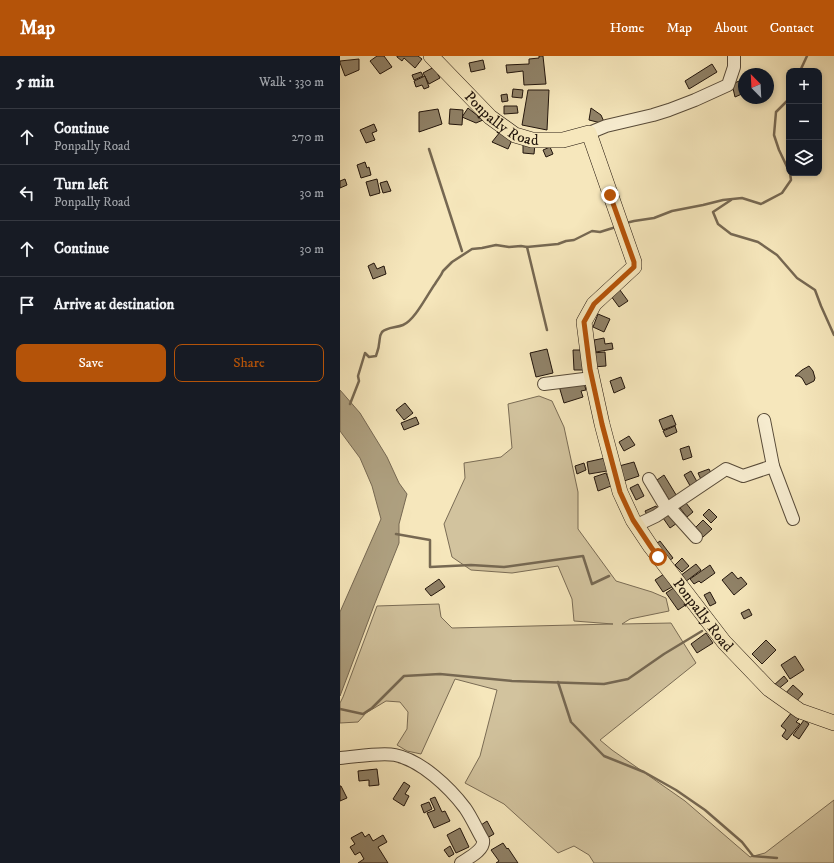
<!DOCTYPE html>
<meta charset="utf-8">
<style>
:root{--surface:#171b24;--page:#242831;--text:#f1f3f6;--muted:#9ea1a6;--line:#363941;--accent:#b45309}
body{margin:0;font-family:"IM FELL DW Pica",serif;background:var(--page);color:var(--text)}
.controls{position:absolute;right:12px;top:12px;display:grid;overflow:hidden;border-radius:8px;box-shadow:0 2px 6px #0003}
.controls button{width:36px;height:36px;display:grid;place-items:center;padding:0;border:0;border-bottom:1px solid var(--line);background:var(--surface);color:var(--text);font:20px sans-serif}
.compass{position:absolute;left:398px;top:12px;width:36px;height:36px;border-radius:50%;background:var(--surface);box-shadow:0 2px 6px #0003;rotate:336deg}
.stop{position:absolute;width:12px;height:12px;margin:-9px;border:3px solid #b45309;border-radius:50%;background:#fff}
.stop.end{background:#b45309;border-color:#fff;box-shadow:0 1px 4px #0008}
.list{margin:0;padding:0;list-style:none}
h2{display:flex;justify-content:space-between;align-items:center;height:52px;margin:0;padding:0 16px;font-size:17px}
h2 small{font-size:13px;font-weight:400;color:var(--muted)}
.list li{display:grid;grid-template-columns:26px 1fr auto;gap:12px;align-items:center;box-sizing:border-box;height:56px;padding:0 16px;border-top:1px solid var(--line)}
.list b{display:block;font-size:15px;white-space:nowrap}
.list p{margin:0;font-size:13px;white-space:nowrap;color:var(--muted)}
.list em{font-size:13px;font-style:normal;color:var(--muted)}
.actions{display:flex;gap:8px;padding:12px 16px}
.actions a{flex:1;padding:9px 0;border:1px solid var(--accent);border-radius:8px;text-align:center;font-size:14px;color:var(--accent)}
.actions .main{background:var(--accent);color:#fff}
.icon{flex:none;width:22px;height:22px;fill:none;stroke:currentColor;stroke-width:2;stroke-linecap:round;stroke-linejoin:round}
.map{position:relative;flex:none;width:494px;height:807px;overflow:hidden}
header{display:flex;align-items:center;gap:24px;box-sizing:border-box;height:56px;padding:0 20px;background:var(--accent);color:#fff}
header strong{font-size:19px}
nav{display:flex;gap:22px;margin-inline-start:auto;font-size:14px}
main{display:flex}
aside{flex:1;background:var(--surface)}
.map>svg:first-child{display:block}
</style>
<header>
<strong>Map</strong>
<nav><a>Home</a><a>Map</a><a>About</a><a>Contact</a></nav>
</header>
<main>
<aside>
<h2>5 min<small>Walk · 330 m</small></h2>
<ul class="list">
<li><svg class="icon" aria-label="ahead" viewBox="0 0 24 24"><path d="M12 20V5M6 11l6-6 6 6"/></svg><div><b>Continue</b><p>Ponpally Road</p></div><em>270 m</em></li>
<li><svg class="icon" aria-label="left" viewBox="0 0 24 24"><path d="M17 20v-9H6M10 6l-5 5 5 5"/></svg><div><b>Turn left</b><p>Ponpally Road</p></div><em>30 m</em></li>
<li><svg class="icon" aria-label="ahead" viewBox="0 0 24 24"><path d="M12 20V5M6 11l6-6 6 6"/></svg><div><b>Continue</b></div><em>30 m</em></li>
<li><svg class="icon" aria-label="arrive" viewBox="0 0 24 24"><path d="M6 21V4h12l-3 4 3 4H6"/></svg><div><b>Arrive at destination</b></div></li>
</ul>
<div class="actions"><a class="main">Save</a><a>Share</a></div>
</aside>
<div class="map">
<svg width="494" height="807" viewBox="0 0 494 807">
<rect width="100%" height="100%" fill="#f6e7bc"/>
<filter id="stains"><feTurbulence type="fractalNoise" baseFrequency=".005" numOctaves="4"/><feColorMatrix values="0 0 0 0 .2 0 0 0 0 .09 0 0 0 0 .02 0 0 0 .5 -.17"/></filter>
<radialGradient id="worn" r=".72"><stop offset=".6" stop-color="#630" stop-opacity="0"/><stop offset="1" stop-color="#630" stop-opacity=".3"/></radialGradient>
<polygon fill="#d2c39e" stroke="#7a6c55" points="199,340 212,345 224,371 238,436 238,473 276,525 312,536 326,542 329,555 290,563 282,568 331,567 356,607 260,684 272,694 345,745 410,801 425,797 494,744 494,807 254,807 249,799 234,790 218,797 164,748 125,727 140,700 157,634 115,623 81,698 67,695 57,689 67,673 68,656 60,646 46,645 26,657 18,666 0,667 0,647 3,641 37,550 99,548 101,561 112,572 273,568 234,565 232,543 218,510 172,517 131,514 112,501 104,468 125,422 124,407 161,401 172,392 168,348"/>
<polygon fill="#aea080" stroke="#766852" points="0,334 20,357 47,401 59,427 67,438 59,468 59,487 35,547 0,640 0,556 41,463 32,430 20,402 0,375"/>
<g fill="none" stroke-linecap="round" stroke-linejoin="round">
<g stroke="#766852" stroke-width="2.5">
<polyline points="460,15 467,0"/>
<polyline points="449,43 436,56 434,79 439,94 449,115"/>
<polyline points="89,93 122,195"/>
<polyline points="391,144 373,156 378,168 391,178 418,186 437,199 457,222 475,234 481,250 494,279"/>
<polyline points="286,167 294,165 314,162 332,155 363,149 383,144 402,142 421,148 442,137 451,124 450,117"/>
<polyline points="187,191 207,274"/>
<path d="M10,348L19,325L18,320L25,297L29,301L36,300C37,296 39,292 39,288C40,284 39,280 42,276C47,271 56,272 63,269C75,264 87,239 95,228C98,223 101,220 103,215L112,206L132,193L142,192L156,189L169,191L181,190L187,191L218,188L226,185L234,184L252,175L260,176L276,171"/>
<polyline points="56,478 90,484 90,511 131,509 164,511 243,500 252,528 269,520"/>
<polyline points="218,626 231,666 264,700 304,716 336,734 365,754 402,786 413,800 437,802"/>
<polyline points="0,653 23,658 32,652 64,620 100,618 172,625 264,628 288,623 324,598 362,575"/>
</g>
</g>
<g fill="#908268" stroke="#22150c">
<polygon points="37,0 44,0 52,11 40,18 30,5"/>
<polygon points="57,0 78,0 82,3 75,12 64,2 62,5 57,1"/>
<polygon points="199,0 203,0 206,28 184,29 183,15 167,17 166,9 189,8 189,3 199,2"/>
<polygon points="19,3 19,14 5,20 0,7 0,5"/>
<polygon points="143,4 145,13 131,16 129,7"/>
<polygon points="372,8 377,16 349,33 345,25"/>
<polygon points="94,11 100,22 89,28 83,17"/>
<polygon points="81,16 83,20 74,24 72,19"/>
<polygon points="85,20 89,31 84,33 82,29 76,31 74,25"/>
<polygon points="404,23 404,37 395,41 392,28"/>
<polygon points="173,33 183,34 182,42 172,41"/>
<polygon points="188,34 209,34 207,74 182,69"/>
<polygon points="167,38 168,45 162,46 161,39"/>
<polygon points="164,50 177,50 178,57 164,58"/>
<polygon points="128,52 143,64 136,67 122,61"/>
<polygon points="251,52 261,59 265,68 249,64"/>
<polygon points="98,53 102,68 79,76 79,56"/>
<polygon points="110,53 123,54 122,69 109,68"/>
<polygon points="34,68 37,75 32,77 35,84 26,87 20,74"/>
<polygon points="160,76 172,84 168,93 152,86"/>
<polygon points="183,88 195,88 194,98 183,97"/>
<polygon points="210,91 213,98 206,101 203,94"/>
<polygon points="25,106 27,112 29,111 31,119 21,122 17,109"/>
<polygon points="5,123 7,129 0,132 0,125"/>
<polygon points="37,123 40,137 30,140 26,126"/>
<polygon points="47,125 51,135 43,137 40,127"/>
<polygon points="34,207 37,213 44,210 46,218 33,223 28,210"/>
<polygon points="277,230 288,245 279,251 268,236"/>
<polygon points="258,258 270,263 264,276 253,271"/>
<polygon points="264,282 265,288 272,287 273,293 256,296 254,284"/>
<polygon points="207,293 213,317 196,321 190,297"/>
<polygon points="233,294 242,294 243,314 234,314"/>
<polygon points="265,296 266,310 253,311 252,297"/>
<polygon points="469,310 473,315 475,322 474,325 466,329 462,322 459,320 455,320 462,314"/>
<polygon points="281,321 285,332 274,337 270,325"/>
<polygon points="244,327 246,334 241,335 243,341 224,347 219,330"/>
<polygon points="65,347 73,357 64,364 56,354"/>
<polygon points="332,359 336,369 323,374 319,364"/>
<polygon points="76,361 79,368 64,374 61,367"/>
<polygon points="335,370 337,376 326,381 323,375"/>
<polygon points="289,380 295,389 284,395 279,386"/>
<polygon points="349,390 352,401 343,404 340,393"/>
<polygon points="265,402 267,415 249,418 247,406"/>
<polygon points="294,406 299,420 284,425 279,410"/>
<polygon points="244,407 246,414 237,418 235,410"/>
<polygon points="369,413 374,423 363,428 358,417"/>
<polygon points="351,415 360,431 353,435 344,419"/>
<polygon points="266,417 271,430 258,435 254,421"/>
<polygon points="324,419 341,447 334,452 317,424"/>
<polygon points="298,428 304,440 296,444 290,432"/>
<polygon points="346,447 353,456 347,461 340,452"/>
<polygon points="316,450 321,460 310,465 305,455"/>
<polygon points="369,453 377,461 371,467 363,459"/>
<polygon points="333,456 340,465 330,472 323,462"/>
<polygon points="363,464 372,473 363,481 354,473"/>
<polygon points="320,485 333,502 326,507 313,490"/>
<polygon points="342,502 349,510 342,516 335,509"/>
<polygon points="356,508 361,514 345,526 340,520"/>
<polygon points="370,509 375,517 361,527 359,525 354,528 350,523"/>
<polygon points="392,516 398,523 401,521 407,528 394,539 382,524"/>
<polygon points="324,518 332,531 323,536 315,524"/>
<polygon points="99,523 105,531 91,540 85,533"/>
<polygon points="335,531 347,548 338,554 326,537"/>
<polygon points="370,536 376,547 370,550 364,539"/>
<polygon points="409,553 412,559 404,563 401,557"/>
<polygon points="366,577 373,587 357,597 351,588"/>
<polygon points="426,584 436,594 422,608 412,598"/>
<polygon points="455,600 464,614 450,623 441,609"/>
<polygon points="444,620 448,625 437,634 433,630"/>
<polygon points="453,629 463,638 454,648 444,639"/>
<polygon points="452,656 460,662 456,666 460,668 447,684 442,680 446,674 441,670"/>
<polygon points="464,664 469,668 459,683 453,679"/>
<polygon points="37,713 39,729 29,730 29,724 19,725 18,715"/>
<polygon points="64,726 70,730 65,738 69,740 64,750 53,743"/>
<polygon points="0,730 1,730 7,742 0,745"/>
<polygon points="95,741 102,756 105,755 110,765 94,772 87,757 95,754 90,743"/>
<polygon points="89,746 92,753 84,757 81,749"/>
<polygon points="147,765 154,778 147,782 141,769"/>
<polygon points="120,772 129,791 116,797 107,779"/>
<polygon points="22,776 25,781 29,778 33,785 43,779 47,786 38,791 48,807 18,807 24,803 20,796 15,799 10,791 15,788 11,782"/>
<polygon points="163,787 167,793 168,792 178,807 156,807 159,805 151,794"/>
<polygon points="110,790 114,798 109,801 104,794"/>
</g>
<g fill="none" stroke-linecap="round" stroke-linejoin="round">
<g stroke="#574a38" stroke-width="14">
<g id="minor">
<polyline points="249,77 266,70 313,59 329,54 355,44 388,29 394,11 394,0"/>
<polyline points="204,328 252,322"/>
<polyline points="424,364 433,410 453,463"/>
<polyline points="309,423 327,453"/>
<polyline points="329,451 356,481"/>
<polyline points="297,469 316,460 386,413 403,420 433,410"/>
<path d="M0,702C15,701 41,696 55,699C81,704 110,732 125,752C132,762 137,774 143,784C145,794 128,802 121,807"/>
</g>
</g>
<g stroke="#22150c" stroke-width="16">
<g id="major">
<path id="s1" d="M91,0L150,61L175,79L192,84H223L249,77L294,206V211L254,248L244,266L250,313L262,368L280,436L293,464L311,491L384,586L429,633L460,655L494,667"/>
</g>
</g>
<use href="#minor" stroke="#f9efd3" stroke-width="12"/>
<use href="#major" stroke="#f6e7bc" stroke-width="15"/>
</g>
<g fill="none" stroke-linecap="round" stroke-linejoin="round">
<polyline stroke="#b45309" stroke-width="5" points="270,139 294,206 294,211 254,248 244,266 250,313 262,368 280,436 293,464 311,491 318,501"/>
</g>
<g text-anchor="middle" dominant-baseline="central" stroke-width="3" stroke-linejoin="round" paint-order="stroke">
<g font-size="15" fill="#22150c" stroke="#f9efd3">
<text stroke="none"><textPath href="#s1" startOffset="96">Ponpally Road</textPath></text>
<text stroke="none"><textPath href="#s1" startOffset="731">Ponpally Road</textPath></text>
</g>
</g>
<rect width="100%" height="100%" filter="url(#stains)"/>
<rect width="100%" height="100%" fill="url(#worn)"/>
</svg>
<div class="controls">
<button>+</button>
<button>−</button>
<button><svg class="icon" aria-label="layers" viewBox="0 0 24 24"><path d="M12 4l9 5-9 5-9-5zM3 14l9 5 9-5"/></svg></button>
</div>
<svg class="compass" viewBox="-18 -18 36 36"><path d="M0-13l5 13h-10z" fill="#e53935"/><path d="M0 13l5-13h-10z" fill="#9ea1a6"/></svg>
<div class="stop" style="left:318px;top:501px"></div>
<div class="stop end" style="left:270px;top:139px"></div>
</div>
</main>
